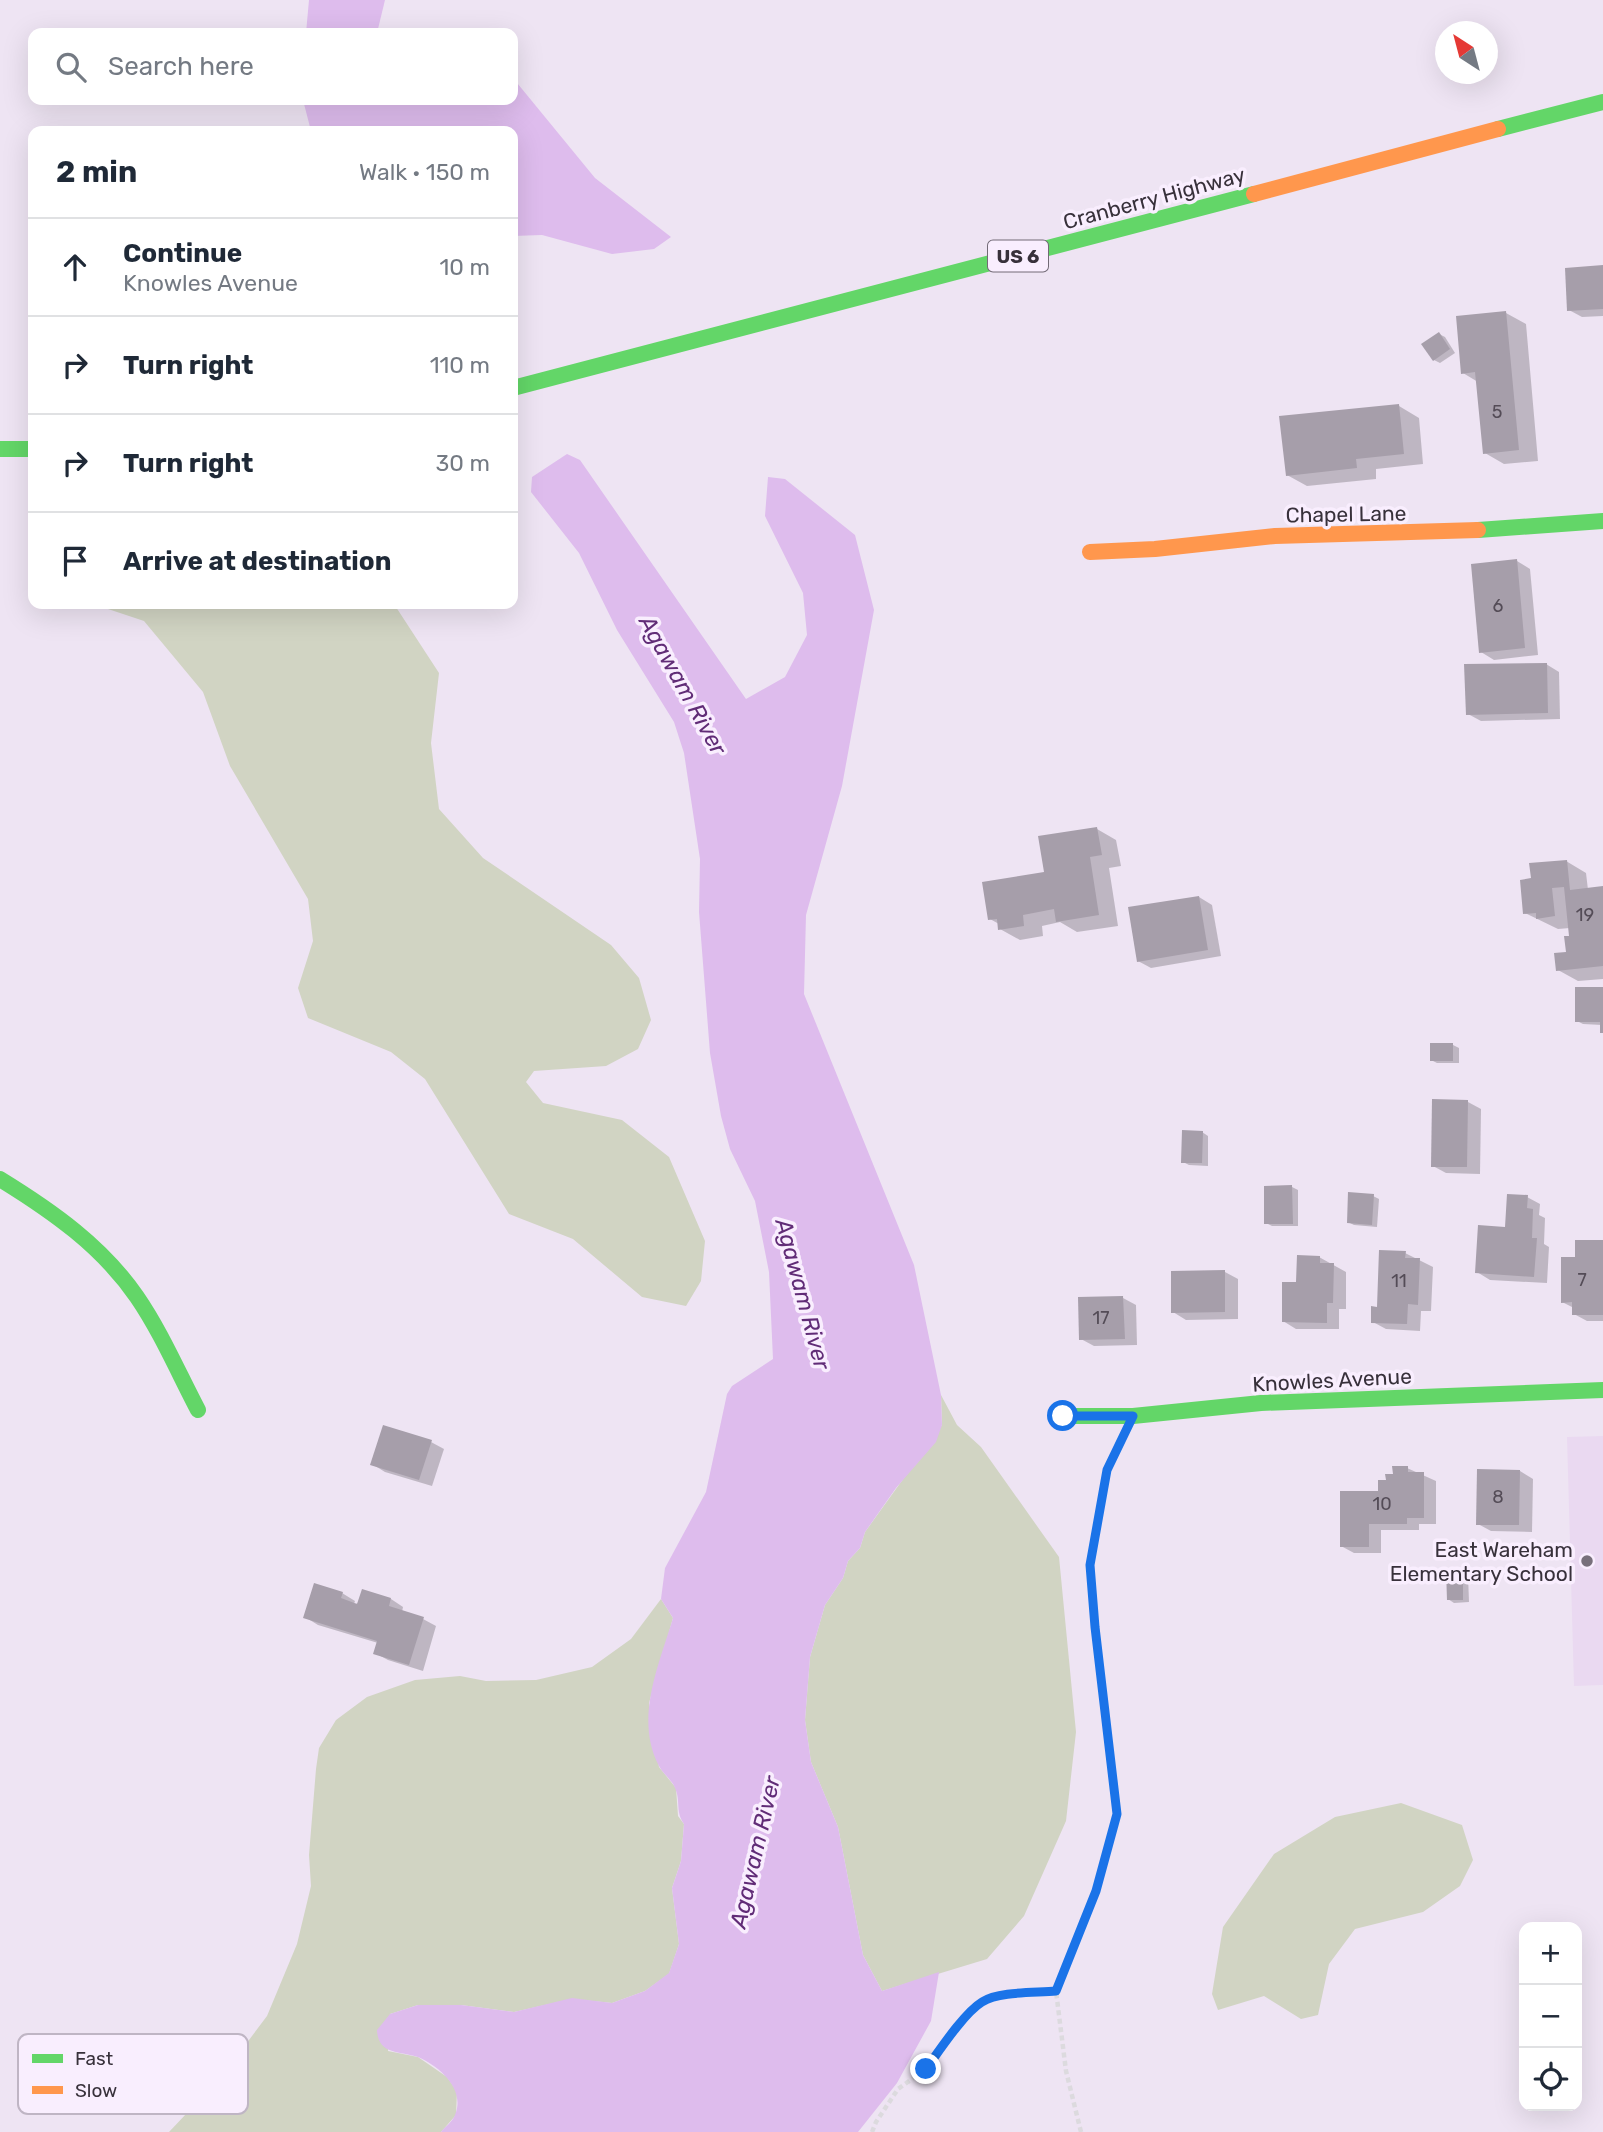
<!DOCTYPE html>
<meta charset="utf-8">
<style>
:root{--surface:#fff;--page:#f6f6f7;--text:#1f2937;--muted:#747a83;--line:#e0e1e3}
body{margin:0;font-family:Rubik,sans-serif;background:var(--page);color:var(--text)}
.controls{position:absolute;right:21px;bottom:21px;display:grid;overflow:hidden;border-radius:14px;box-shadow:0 7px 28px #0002}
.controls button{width:63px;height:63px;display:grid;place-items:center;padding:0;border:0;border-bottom:2px solid var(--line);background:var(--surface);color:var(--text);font:35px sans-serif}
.compass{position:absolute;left:1435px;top:21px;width:63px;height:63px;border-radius:50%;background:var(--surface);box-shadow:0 7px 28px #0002;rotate:324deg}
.stop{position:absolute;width:21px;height:21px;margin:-16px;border:5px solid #1a73e8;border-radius:50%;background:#fff}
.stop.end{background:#1a73e8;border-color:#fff;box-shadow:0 2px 7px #0008}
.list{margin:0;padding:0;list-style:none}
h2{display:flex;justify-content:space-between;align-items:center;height:91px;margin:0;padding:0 28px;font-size:30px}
h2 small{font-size:23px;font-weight:400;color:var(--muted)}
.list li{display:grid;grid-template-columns:46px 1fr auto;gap:21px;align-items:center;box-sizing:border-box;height:98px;padding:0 28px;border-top:2px solid var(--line)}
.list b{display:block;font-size:26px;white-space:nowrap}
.list p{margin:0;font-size:23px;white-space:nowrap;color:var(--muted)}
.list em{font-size:23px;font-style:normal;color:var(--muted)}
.icon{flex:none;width:38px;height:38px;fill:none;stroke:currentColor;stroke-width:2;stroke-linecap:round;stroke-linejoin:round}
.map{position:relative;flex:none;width:1603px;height:2132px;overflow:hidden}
.search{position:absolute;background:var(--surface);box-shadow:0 7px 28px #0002;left:28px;top:28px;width:490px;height:77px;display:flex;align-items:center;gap:18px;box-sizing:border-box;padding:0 24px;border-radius:14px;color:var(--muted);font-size:26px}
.panel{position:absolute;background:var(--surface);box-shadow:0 7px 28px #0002;left:28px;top:126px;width:490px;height:483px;border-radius:14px}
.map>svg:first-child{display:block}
</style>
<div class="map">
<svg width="1603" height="2132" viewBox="0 0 1603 2132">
<rect width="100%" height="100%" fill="#eee4f3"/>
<polygon fill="#ead9f1" points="1603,1436 1603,1685 1574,1686 1567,1437"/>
<g fill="#d1d4c3">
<polygon points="93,604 394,604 439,673 431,743 439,809 483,858 611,945 639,978 651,1020 638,1049 606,1066 534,1071 526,1082 543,1103 622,1120 669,1157 705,1241 701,1281 686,1306 642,1297 573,1239 509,1214 425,1079 391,1052 308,1018 298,988 313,941 308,899 230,766 203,692 144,621"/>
<polygon points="941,1395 957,1425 981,1447 1059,1557 1076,1732 1066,1821 1024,1916 987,1959 882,1991 863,1955 838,1827 811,1762 805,1720 810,1657 825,1605 843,1578 848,1561 860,1548 865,1532 942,1425"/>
<polygon points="661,1599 673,1618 649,1703 659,1767 676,1788 678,1816 684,1824 681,1861 672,1888 679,1944 669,1974 645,1991 612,2003 572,1999 514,2012 461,2005 418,2005 390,2014 388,2051 418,2057 447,2077 457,2091 456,2115 441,2132 169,2132 222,2076 267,2016 297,1944 311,1886 309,1855 316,1769 319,1748 336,1720 367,1697 415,1680 460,1676 486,1681 536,1680 592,1667 631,1639"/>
<polygon points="1401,1803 1462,1825 1473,1860 1460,1886 1423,1912 1355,1929 1329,1964 1318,2015 1301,2019 1264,1996 1218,2010 1212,1994 1223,1927 1274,1854 1335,1817"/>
</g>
<g fill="#debced">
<polygon points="309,0 385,0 377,33 306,33"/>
<polygon points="513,78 595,178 671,237 654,249 612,254 542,235 513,236 513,131 311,131 303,100 513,100"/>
<path d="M567,454L580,460L746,699L785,677L807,635L803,593L765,516L768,477L785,479L855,535L874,610L842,786L806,915L804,994L914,1265L941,1395L942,1425L936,1442L896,1488L865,1532L860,1548L848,1561L843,1578L825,1605L810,1657L805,1720L811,1762L838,1827L863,1955L882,1991L939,1972L931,2021L897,2083L858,2132H441C445,2127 453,2121 455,2115C466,2089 439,2066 418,2057C400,2051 378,2055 377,2030L390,2014L418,2005H461L514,2012L572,1998L612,2003L645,1991L669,1973L679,1944L672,1888L681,1861L684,1824C675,1811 681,1801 675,1788C672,1780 663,1774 659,1766C634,1719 659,1665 673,1618L661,1599L665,1568L706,1492L727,1394L732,1386L773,1359L769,1272L755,1201L730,1149L721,1116L710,1053L699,912L700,859L684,753L674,722L617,630L579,553L531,492L532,477Z"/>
</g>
<g fill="#0003">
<polygon points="1603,267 1603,316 1582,317 1569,310"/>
<polygon points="1506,313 1526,324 1538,461 1504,464 1485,453 1478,382 1463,373"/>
<polygon points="1439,334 1445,337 1455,353 1440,363 1434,360"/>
<polygon points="1399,406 1419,418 1423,464 1376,469 1376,479 1307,486 1287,475"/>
<polygon points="1517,561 1530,569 1538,655 1494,660 1481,652"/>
<polygon points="1546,664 1559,672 1560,719 1481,721 1468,714"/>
<polygon points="1097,829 1116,840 1121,866 1109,868 1118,926 1077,932 1060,922 1042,926 1043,936 1020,940 1000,929 999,924 990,919"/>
<polygon points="1566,861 1586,873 1588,890 1603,888 1603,979 1578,981 1558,970 1568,953 1571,937 1570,928 1558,929 1525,913 1532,880"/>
<polygon points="1199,897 1212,905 1221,956 1151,968 1138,961"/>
<polygon points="1603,989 1603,1032 1602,1025 1583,1024 1577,1021"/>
<polygon points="1453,1045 1459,1048 1459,1063 1437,1063 1431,1060"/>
<polygon points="1468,1102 1481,1109 1480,1174 1446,1173 1433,1166"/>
<polygon points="1202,1132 1208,1136 1208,1166 1189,1165 1183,1162"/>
<polygon points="1292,1187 1298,1190 1298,1226 1272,1226 1266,1223"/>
<polygon points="1373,1196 1379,1199 1377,1227 1354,1225 1348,1222"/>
<polygon points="1527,1197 1540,1204 1539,1215 1545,1218 1544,1244 1549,1247 1547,1283 1490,1280 1477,1272"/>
<polygon points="1603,1242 1603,1321 1587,1321 1574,1314 1574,1308 1562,1302 1577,1258"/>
<polygon points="1405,1253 1433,1267 1431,1311 1421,1311 1420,1331 1386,1329 1373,1322"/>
<polygon points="1319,1257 1346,1272 1346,1309 1339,1309 1339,1329 1296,1329 1283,1321 1298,1283"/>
<polygon points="1225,1272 1238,1279 1238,1319 1186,1320 1173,1312"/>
<polygon points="1123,1298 1136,1305 1137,1345 1094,1346 1081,1339"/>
<polygon points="431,1442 444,1449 432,1486 385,1472 372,1464"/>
<polygon points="1407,1468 1436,1481 1436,1524 1419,1524 1419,1530 1381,1530 1381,1553 1354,1553 1341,1546 1387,1482"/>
<polygon points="1520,1471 1533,1479 1532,1532 1491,1531 1478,1524"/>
<polygon points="1463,1571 1468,1575 1469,1602 1454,1603 1448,1599"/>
<polygon points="342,1593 355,1601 354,1604 391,1599 403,1607 402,1612 423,1619 436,1626 423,1671 388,1660 375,1653 378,1643 318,1625 305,1617"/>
</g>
<g fill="#a69eaa">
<polygon points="1603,265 1603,309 1567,311 1565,268"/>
<polygon points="1506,311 1519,450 1483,454 1475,372 1461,374 1456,316"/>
<polygon points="1439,332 1450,349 1433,361 1421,344"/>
<polygon points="1399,404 1404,454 1356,459 1357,468 1286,476 1279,416"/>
<polygon points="1517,559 1525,648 1479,653 1471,564"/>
<polygon points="1547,663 1548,713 1466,715 1464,664"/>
<polygon points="1097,827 1102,855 1090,857 1099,915 1056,922 1054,909 1023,915 1024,926 998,930 997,919 988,920 982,882 1044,872 1038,836"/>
<polygon points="1567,860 1570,890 1603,886 1603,966 1556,971 1554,953 1566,952 1564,936 1569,936 1564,887 1552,888 1555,916 1536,919 1536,913 1523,914 1520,880 1531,878 1529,863"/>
<polygon points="1199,896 1208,950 1137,962 1128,907"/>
<polygon points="1575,987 1603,987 1603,1033 1600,1033 1600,1022 1575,1022"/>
<rect x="1430" y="1043" width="23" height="18"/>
<polygon points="1432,1099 1468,1100 1467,1167 1431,1167"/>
<polygon points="1182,1130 1203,1131 1202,1163 1181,1163"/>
<polygon points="1292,1185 1293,1224 1264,1224 1264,1186"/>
<polygon points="1348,1192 1374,1194 1372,1225 1347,1223"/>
<polygon points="1507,1194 1528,1195 1527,1208 1533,1209 1532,1238 1537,1238 1534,1277 1475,1273 1478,1225 1505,1227"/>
<polygon points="1575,1240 1603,1240 1603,1315 1572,1315 1572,1302 1561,1303 1561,1257 1575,1257"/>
<polygon points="1379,1250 1406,1251 1405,1258 1420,1258 1418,1305 1408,1304 1407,1324 1371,1323 1371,1306 1377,1307"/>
<polygon points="1297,1255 1320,1256 1320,1263 1334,1263 1333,1303 1327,1303 1327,1323 1282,1322 1282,1282 1296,1282"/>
<polygon points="1225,1270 1225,1312 1171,1313 1171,1271"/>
<polygon points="1123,1296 1125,1339 1079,1340 1078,1297"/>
<polygon points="383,1425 432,1440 419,1480 370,1465"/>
<polygon points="1392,1466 1408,1466 1408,1472 1424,1472 1424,1518 1407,1518 1407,1524 1369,1524 1369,1547 1340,1547 1340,1491 1378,1491 1378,1480 1386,1480 1385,1474 1393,1474"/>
<polygon points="1477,1469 1520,1470 1519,1525 1476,1525"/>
<polygon points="1463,1569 1463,1600 1447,1600 1446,1570"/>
<polygon points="314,1583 343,1592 341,1598 357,1604 362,1589 391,1598 389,1606 424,1617 409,1665 373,1654 377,1641 303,1618"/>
</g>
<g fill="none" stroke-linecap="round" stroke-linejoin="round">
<g stroke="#dcdade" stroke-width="4.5" stroke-dasharray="5 3.5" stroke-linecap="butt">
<polyline points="872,2132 876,2122 898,2089 926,2069 954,2030 982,2002 1007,1995 1056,1991"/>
<polyline points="1081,2132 1066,2071 1056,1991 1096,1891 1117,1814 1095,1627 1090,1565 1107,1470 1115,1454"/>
</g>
<g stroke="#63d668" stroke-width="16">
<polyline points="1498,129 1603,102"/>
<polyline points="513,388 1254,194"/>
<polyline points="0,449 33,449"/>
<polyline points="1478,530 1603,521"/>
<path d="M0,1179C52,1211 102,1246 137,1297C161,1332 178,1372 198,1410"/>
<polyline points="1063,1416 1133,1416 1261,1403 1603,1390"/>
</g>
<g stroke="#ff974d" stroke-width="16">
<polyline points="1254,194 1498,129"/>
<polyline points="1090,552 1155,549 1275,536 1478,530"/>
</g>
</g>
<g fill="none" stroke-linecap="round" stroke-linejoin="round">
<path stroke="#1a73e8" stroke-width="9" d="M926,2069C939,2051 964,2013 982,2002C999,1991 1036,1993 1056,1991L1096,1891L1117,1814L1095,1627L1090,1565L1107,1470L1133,1416H1063"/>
</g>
<circle fill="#78707b" stroke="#f9eefe" stroke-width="2.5" cx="1587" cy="1561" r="7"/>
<g text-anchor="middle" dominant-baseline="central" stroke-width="7" stroke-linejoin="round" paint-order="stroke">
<g font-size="18" fill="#544c57">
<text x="1497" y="412">5</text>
<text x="1498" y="606">6</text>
<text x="1585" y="915">19</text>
<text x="1582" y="1280">7</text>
<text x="1399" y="1281">11</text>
<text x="1101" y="1318">17</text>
<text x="1498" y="1497">8</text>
<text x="1382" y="1504">10</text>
</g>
<rect fill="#f9eefe" stroke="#726a76" stroke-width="2" x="988" y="240.5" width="60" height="31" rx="5"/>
<g font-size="19" font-weight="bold" fill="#38313b">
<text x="1018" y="256">US 6</text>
</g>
<g font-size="21" fill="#38313b" stroke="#f9eefe">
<text transform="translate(1154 198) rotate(-15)">Cranberry Highway</text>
<text transform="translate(1346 514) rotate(-1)">Chapel Lane</text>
<text transform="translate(1332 1380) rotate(-3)">Knowles Avenue</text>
</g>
<g font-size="21" fill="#38313b" stroke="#f9eefe" text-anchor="end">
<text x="1573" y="1549">East Wareham<tspan x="1573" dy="24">Elementary School</tspan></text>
</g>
<g font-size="23" font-style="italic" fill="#612c77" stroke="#f9eefe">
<text transform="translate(683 685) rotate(61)">Agawam River</text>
<text transform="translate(803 1294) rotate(75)">Agawam River</text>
<text transform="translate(755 1852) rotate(-77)">Agawam River</text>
</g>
</g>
<rect x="18" y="2034" width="230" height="80" rx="10" fill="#f9eefe" stroke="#bfb5c4" stroke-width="2"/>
<rect x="32" y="2054" width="31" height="9" fill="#63d668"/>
<rect x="32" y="2086" width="31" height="8" fill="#ff974d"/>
<g font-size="19" fill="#38313b">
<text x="75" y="2065">Fast</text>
<text x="75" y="2097">Slow</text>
</g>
</svg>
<div class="controls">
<button>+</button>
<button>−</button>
<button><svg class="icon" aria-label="locate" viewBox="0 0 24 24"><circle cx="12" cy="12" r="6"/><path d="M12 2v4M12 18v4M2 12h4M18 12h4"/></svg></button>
</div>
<svg class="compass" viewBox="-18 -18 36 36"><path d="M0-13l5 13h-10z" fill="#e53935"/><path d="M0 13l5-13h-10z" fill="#747a83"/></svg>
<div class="stop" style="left:1063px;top:1416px"></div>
<div class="stop end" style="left:926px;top:2069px"></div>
<div class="search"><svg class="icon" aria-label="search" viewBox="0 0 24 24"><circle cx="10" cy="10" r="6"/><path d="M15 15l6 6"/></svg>Search here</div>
<section class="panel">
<h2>2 min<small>Walk · 150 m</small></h2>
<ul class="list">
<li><svg class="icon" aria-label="ahead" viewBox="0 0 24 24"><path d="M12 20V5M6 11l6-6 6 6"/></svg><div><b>Continue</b><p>Knowles Avenue</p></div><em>10 m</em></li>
<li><svg class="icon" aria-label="right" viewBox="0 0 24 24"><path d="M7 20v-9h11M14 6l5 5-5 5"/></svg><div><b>Turn right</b></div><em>110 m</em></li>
<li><svg class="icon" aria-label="right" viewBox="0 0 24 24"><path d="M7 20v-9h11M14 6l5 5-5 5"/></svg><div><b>Turn right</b></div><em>30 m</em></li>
<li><svg class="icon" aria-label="arrive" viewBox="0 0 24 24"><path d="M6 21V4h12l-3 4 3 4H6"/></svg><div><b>Arrive at destination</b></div></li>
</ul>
</section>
</div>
